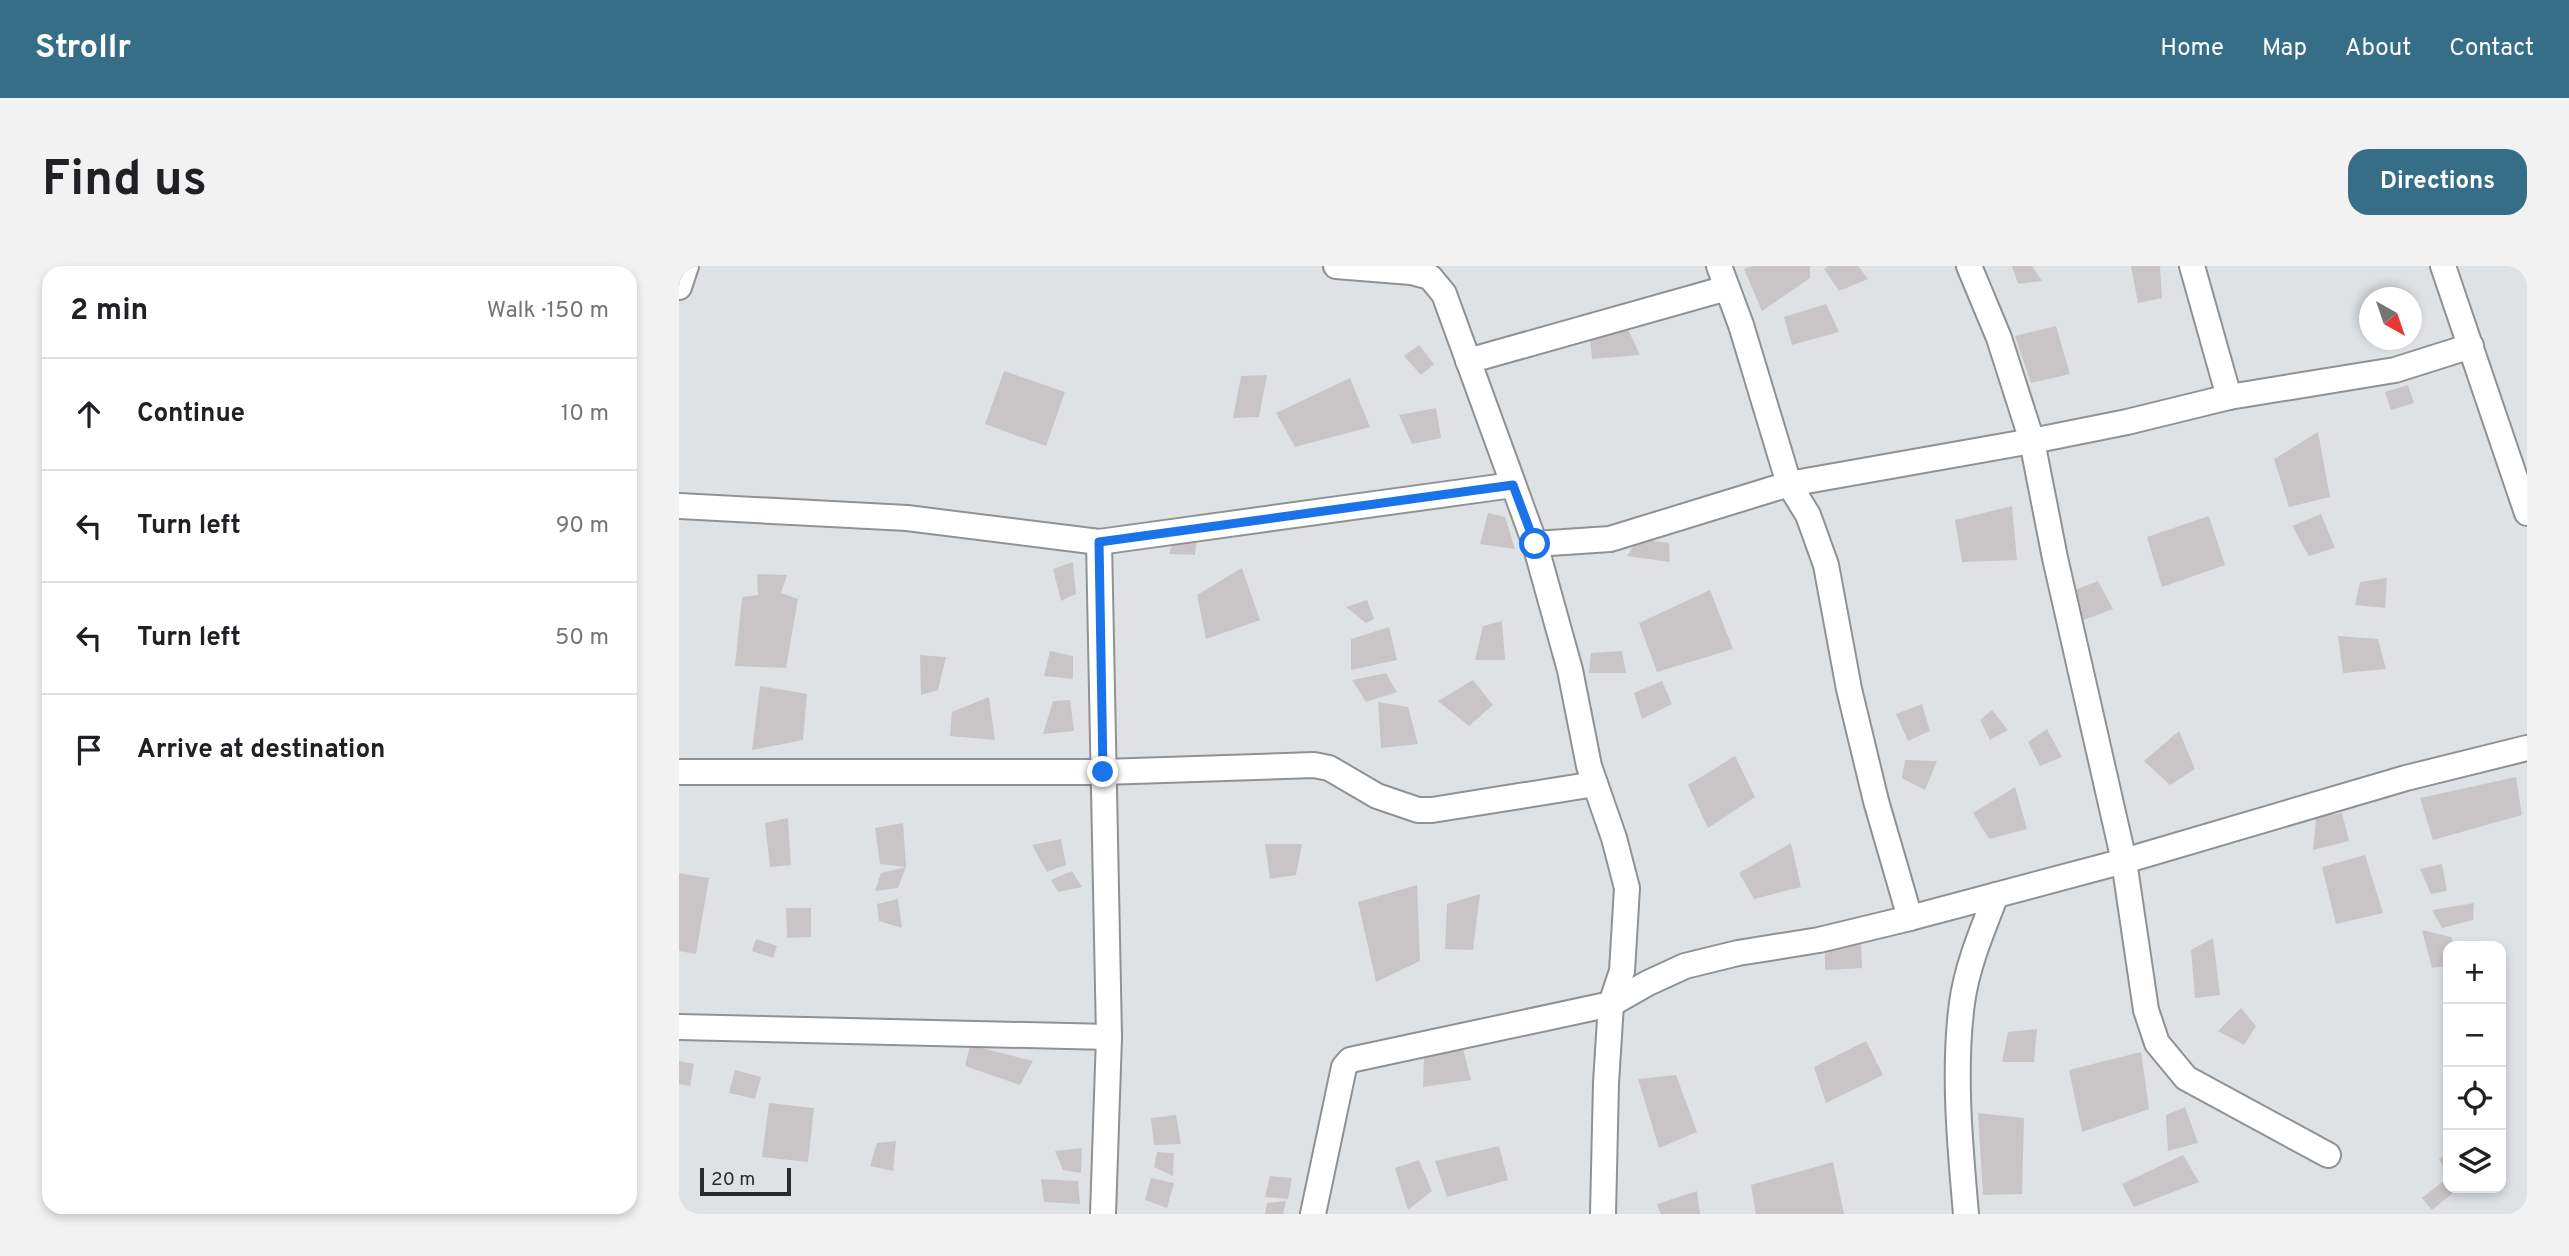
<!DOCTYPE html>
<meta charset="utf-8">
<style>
:root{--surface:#fff;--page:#f2f2f2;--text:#202124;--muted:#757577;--line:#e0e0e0;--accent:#366e88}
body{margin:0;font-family:Overpass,sans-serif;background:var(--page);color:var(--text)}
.controls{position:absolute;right:21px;bottom:21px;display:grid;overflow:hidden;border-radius:14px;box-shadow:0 4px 10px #0003}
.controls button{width:63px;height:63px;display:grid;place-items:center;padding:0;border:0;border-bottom:2px solid var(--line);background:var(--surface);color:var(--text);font:35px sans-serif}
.compass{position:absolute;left:1680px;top:21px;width:63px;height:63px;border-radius:50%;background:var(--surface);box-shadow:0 4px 10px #0003;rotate:140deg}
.scale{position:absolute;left:21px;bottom:18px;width:91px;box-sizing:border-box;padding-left:7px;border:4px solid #292a2b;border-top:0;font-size:19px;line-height:24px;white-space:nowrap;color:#292a2b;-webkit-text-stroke:5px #dfe2e5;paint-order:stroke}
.stop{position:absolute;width:21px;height:21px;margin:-16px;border:5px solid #1a73e8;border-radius:50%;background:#fff}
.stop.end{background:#1a73e8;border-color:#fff;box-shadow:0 2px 7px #0008}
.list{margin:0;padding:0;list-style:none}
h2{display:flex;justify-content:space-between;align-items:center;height:91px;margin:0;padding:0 28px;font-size:30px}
h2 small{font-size:23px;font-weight:400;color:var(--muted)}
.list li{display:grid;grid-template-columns:46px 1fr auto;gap:21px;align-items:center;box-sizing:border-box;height:112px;padding:0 28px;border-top:2px solid var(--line)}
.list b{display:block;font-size:26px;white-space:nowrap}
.list em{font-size:23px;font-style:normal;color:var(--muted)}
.icon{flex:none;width:38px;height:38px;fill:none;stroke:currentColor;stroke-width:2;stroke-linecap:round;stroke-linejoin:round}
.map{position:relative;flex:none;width:1848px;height:948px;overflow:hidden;border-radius:21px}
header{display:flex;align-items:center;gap:42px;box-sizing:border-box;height:98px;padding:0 35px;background:var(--accent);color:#fff}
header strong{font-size:33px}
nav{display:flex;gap:38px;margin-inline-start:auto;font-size:24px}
.intro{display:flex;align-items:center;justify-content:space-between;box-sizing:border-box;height:168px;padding:0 42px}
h1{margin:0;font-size:49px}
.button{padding:18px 32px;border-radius:21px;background:var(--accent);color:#fff;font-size:24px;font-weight:700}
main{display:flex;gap:42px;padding:0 42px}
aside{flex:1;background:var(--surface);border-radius:21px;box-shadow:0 4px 10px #0003}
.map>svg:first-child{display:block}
</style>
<header>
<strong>Strollr</strong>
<nav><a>Home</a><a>Map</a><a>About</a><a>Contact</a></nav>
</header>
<div class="intro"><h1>Find us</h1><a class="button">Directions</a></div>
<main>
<aside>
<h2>2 min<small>Walk · 150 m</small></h2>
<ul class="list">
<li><svg class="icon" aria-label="ahead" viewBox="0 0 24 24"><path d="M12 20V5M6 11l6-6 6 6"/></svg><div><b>Continue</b></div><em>10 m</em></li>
<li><svg class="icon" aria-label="left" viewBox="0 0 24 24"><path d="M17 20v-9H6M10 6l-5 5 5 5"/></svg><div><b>Turn left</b></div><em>90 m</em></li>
<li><svg class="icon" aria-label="left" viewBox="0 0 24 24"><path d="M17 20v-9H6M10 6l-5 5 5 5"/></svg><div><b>Turn left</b></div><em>50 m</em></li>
<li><svg class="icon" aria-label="arrive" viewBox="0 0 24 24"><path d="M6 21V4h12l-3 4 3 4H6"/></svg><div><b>Arrive at destination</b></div></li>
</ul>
</aside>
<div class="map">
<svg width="1848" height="948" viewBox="0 0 1848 948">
<rect width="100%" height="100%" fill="#dfe2e5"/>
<g fill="#c9c5c7">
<polygon points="1073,0 1131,0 1131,12 1083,45 1065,3"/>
<polygon points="1149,0 1179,0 1189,13 1160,25 1145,3"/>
<polygon points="1333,0 1353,0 1363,15 1339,18"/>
<polygon points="1452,0 1481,0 1483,32 1459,37"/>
<polygon points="1147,38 1160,66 1113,79 1105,51"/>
<polygon points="946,57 961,89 913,93 911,71"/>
<polygon points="1377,60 1391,108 1352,117 1336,70"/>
<polygon points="740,79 755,98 742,109 725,90"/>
<polygon points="325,105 386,126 367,180 306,158"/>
<polygon points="588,109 580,151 554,152 562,110"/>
<polygon points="671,112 691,161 616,181 597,147"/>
<polygon points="1729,119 1735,137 1712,144 1706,126"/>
<polygon points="757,142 762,172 733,178 720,149"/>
<polygon points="1639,166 1651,231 1610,241 1595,193"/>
<polygon points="1333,240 1338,294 1283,296 1276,254"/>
<polygon points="809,247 826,251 836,283 801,278"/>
<polygon points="1642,248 1656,282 1630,290 1613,260"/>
<polygon points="1530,250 1546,299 1483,321 1468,271"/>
<polygon points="518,270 516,289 490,288 493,278"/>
<polygon points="959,273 990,277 991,296 948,290"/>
<polygon points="394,296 397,328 382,335 374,303"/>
<polygon points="563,302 581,354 527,373 518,329"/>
<polygon points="78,308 108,309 102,327 119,333 107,402 56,400 63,331 79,329"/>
<polygon points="1708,312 1706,342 1676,339 1681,316"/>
<polygon points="1419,315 1434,343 1405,354 1393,325"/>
<polygon points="1031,324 1054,383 978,406 960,357"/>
<polygon points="688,334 695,353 687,357 667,341"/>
<polygon points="823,355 826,394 796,394 804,360"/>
<polygon points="710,361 718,394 672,404 672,373"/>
<polygon points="1659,370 1699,373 1707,403 1664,407"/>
<polygon points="371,385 394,390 394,413 365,410"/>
<polygon points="943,385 947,407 910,407 912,387"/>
<polygon points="241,389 267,391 259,424 242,429"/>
<polygon points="707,407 718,426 687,436 673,414"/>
<polygon points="794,414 814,439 790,460 759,435"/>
<polygon points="983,415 993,438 963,453 955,427"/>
<polygon points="81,420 128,428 124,474 73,484"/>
<polygon points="310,431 316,474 271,470 273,446"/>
<polygon points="391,434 395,465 364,468 374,435"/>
<polygon points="699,436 729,441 739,478 702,482"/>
<polygon points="1243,438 1251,465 1229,475 1217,448"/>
<polygon points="1313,444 1329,464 1311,474 1301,454"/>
<polygon points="1368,463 1383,491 1361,500 1349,476"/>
<polygon points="1500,465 1516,503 1491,519 1465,495"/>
<polygon points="1056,490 1076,531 1029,562 1009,519"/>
<polygon points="1226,494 1258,495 1246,524 1223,512"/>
<polygon points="1837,511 1843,549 1754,574 1741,532"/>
<polygon points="1336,521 1348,563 1310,573 1294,547"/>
<polygon points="1663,547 1670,575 1634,584 1637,552"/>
<polygon points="109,552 112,599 91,601 86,557"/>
<polygon points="224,557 227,601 201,598 196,562"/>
<polygon points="382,573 387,599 368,606 353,579"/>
<polygon points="1112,577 1122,621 1075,633 1060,607"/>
<polygon points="586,578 623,578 617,609 591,613"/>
<polygon points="1686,589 1704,647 1657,658 1643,601"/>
<polygon points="1763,598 1768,625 1752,628 1741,603"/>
<polygon points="227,601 219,622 196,625 202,607"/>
<polygon points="393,605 403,621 379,626 372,614"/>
<polygon points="0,607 30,612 17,688 0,685"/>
<polygon points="738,619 741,695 697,716 679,636"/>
<polygon points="801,628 794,684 766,683 768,638"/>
<polygon points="219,633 223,662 200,655 198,638"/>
<polygon points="1795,637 1794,654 1763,662 1753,644"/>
<polygon points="107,642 132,642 132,671 108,672"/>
<polygon points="1743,664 1772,671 1775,680 1769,680 1769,700 1753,702"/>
<polygon points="1534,672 1541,729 1516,732 1512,684"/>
<polygon points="77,673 98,680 94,692 73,685"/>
<polygon points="1182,675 1183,702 1146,704 1146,680"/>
<polygon points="1562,742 1577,760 1565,779 1539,765"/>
<polygon points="1358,763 1355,796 1323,796 1329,766"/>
<polygon points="1187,775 1204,809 1147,837 1135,801"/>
<polygon points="291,779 354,795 341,819 286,800"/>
<polygon points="784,783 792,814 744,821 745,792"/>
<polygon points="1462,786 1470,843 1403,866 1390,804"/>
<polygon points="0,795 15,798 11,820 0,818"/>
<polygon points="56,804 82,811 76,833 50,827"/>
<polygon points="997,809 1018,866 980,882 959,813"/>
<polygon points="90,837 135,842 129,896 83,891"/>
<polygon points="1506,841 1519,877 1489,885 1487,849"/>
<polygon points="1299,847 1345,852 1343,928 1304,929"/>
<polygon points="497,849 502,878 475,879 472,852"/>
<polygon points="217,875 214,905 191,900 198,877"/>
<polygon points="820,880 829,914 768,931 756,895"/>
<polygon points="403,882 402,907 384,904 376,885"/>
<polygon points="478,886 495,887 494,910 475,901"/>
<polygon points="1769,888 1769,910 1760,893"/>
<polygon points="1504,889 1520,916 1455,941 1443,918"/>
<polygon points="740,894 753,925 729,944 716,902"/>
<polygon points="1154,896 1165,948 1077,948 1072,919"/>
<polygon points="591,910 613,912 609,933 586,931"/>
<polygon points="472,912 495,917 488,942 466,934"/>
<polygon points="362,913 399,915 401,938 365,936"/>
<polygon points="1764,915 1774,927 1753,944 1743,932"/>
<polygon points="1018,925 1021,948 982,948 978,938"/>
<polygon points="607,935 604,948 586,948 588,937"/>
</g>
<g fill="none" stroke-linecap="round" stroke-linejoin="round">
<g stroke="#8f9294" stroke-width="28">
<g id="minor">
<polyline points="657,0 732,6 751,11 765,28 856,278 891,404 910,500 935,572 948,622 943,705 932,738 927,817 924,948"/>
<polyline points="1040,0 1062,59 1110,218 1129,249 1147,299 1170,423 1197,535 1231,652"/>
<polyline points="1290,0 1320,72 1353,175 1376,292 1445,595 1467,744 1478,777 1507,812 1649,889"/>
<polyline points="1513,0 1550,131"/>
<polyline points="1764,0 1848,247"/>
<polyline points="0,21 7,0"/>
<polyline points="789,95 1048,22"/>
<polyline points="0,240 228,252 420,276 834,219"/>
<polyline points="420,276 430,771 424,948"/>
<polyline points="856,278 931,273 1110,218 1353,175 1448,156 1550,131 1716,104 1792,80"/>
<polyline points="0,506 424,506 635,499 650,502 698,530 739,544 753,544 916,518"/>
<polyline points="0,761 430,771"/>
<polyline points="634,948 665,801 671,794 932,738 969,717 1006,700 1059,687 1140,674 1231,652 1445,595 1727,512 1848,482"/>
<path d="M1287,948C1281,881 1274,804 1283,737C1288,700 1303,665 1317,629"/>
</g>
</g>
<use href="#minor" stroke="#fff" stroke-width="24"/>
</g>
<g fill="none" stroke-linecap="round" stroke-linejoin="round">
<polyline stroke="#1a73e8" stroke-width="9" points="424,506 420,276 834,219 856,278"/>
</g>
</svg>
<div class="controls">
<button>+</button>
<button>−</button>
<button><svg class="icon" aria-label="locate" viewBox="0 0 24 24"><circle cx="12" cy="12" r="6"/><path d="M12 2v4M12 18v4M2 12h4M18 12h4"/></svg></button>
<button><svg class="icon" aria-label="layers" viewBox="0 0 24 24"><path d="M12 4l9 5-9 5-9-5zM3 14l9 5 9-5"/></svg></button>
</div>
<svg class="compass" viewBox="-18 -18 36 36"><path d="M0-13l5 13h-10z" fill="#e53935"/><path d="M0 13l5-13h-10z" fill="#757577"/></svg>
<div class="scale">20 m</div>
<div class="stop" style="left:856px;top:278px"></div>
<div class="stop end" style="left:424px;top:506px"></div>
</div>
</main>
